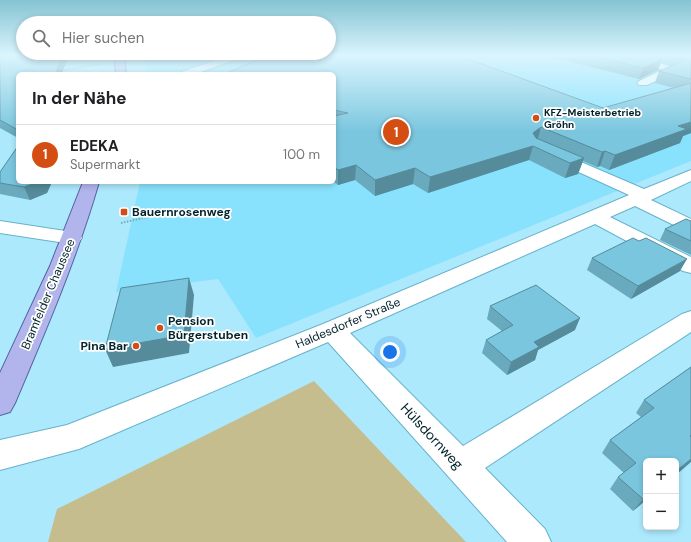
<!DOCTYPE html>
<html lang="de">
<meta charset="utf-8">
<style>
:root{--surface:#fff;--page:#f6f6f6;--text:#202124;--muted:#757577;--line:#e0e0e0;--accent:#d44e14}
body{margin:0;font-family:"DM Sans",sans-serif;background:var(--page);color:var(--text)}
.controls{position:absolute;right:12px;bottom:12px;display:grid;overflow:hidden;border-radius:6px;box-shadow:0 2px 6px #0003}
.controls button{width:36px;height:36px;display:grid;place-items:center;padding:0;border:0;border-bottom:1px solid var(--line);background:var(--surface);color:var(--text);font:20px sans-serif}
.you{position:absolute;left:390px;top:352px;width:14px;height:14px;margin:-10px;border:3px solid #fff;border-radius:50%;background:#1a73e8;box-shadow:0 0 0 6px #1a73e833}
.badge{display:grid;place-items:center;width:26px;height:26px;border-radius:50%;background:var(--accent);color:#fff;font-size:13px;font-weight:700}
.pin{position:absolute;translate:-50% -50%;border:2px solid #fff;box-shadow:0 1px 4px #0006}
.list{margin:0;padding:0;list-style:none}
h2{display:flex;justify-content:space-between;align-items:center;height:52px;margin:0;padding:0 16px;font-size:17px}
h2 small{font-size:13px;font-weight:400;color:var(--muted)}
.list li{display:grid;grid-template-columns:26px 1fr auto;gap:12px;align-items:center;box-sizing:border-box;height:60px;padding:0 16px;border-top:1px solid var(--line)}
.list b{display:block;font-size:15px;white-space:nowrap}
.list p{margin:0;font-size:13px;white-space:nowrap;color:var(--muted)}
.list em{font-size:13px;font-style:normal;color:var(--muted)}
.icon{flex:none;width:22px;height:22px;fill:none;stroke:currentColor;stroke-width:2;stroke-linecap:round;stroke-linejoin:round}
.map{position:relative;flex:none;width:691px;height:542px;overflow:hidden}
.search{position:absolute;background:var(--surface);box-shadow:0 2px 6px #0003;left:16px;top:16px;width:320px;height:44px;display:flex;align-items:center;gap:10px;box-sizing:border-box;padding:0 14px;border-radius:22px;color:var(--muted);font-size:15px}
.panel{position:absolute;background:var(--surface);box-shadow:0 2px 6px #0003;left:16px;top:72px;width:320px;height:112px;border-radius:6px}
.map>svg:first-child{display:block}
</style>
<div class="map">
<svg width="691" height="542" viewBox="0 0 691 542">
<rect width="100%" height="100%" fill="#ade9fd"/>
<polygon fill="#89e2fd" points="145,56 691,56 691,161 256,338 218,279 116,292 140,182 334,182 334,74 146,74"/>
<polygon fill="#c5bd8e" points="314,381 466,542 48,542 57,509"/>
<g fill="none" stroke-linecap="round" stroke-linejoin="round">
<g stroke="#66b2ca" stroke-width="2">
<g id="minor">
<polygon points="228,56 242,56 240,58 195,74 180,74 181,72"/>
<polygon points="623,56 638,56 676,68 677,70 676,72 647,85 639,85 637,83 639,81 662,70 625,58"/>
<polygon points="553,150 644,189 691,170 691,181 651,200 691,219 691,232 684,230 635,206 610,217 691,257 691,273 683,271 595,224 350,333 463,446 682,314 691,311 691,332 485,468 545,529 551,542 507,542 328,342 79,449 0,470 0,440 67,425 323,324 629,195 548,158 545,155 548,152"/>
<polygon points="0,221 72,232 79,234 82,238 79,242 72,244 0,233"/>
</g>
</g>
<g stroke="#5362a1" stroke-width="2">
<g id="major">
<polygon points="114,56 124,56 126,74 116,74"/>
<path d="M83,182H99C77,258 46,330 15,403L10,412L0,415V373L50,266Z"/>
</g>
</g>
<polyline stroke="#75a8b9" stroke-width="1.5" stroke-dasharray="1 1" stroke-linecap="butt" points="60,71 99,64"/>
<polyline stroke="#75a8b9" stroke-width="2" stroke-dasharray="1.5 1.5" stroke-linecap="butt" points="121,223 174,211"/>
<use href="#minor" fill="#fff" fill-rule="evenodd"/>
<use href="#major" fill="#b2b5ec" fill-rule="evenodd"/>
</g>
<g fill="#69aabf">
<polygon points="0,56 18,74 18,138 0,128"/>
<polygon points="547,56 691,56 691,133 683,136 680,143 609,170 600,166 597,167 583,161 578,174 565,178 529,160 428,193 413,184 375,196 355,180 338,185 334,182 334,74 603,108 674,88 655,83 659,71 673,66 661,62 658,70 639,79"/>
<polygon points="0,172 18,182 52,182 47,193 30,200 0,194"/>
<polygon points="691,221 691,255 660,240 665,229"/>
<polygon points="592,258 680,271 631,299 587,270"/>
<polygon points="490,306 575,330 538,350 535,360 507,375 482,353 486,340 502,331 487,319"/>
<polygon points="691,367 646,500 633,511 610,489 618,477 624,473 602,453 610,440 641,417 636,413 644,400"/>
</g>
<g fill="#558b9b">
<polygon points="62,56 68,56 62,74 55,74"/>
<polygon points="662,59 658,70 639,79 643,68"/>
<polygon points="691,122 691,133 683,136 680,143 609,170 615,155 678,126"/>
<polygon points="541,127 537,142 533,133"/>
<polygon points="533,146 529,160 428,193 430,177"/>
<polygon points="605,151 600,166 597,167 602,152"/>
<polygon points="584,158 578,174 565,178 570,163"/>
<polygon points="356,165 355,180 338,185 338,170"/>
<polygon points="415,168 413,184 375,196 375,180"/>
<polygon points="38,182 52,182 47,193 30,200 24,187"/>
<polygon points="687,259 680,271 631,299 638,286"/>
<polygon points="189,278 194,295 189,353 113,367 105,349"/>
<polygon points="580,318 575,330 538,350 535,360 507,375 511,362 534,342"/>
<polygon points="691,459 691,462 676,475 676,471"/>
<polygon points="646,496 646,500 633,511 643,499"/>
</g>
<g fill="#7ac6de" stroke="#558b9b">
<polygon points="0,56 62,56 55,74 18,74 18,130 0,120"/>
<polygon points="267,56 460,56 603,108 691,83 691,122 678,126 687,129 615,155 605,151 602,152 541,127 533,133 536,138 584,158 570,163 533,146 430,177 415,168 375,180 356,165 338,170 334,167 334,116 348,113 334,110 334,74 224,74"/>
<polygon points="594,56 652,56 662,59 643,68"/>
<polygon points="681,56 691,56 691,79 659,71 681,62 683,59 682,56"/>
<polygon points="18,146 18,182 38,182 24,187 0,183 0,172"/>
<polygon points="686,219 691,221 691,241 665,229"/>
<polygon points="633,238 639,241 646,238 687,259 638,286 592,258"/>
<polygon points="189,278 184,335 105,349 121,288"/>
<polygon points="536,285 580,318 534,342 539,347 511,362 486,340 513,325 490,306"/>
<polygon points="691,367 691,435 690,436 691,437 691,459 676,471 676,461 646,461 646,496 643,499 618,477 636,463 610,440 654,408 644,400"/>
</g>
<linearGradient id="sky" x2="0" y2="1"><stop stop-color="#85c3d2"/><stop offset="0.42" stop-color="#daf5fe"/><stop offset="1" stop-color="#daf5fe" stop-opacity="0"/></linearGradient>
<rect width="691" height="132" fill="url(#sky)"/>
<g fill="#d44e14" stroke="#fff" stroke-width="1.5">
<circle cx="536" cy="118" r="4"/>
<rect x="120" y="208" width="8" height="8" rx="2"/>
<circle cx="160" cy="328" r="4"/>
<circle cx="136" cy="346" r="4"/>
</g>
<g text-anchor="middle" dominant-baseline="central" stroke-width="3.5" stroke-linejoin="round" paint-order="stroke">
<g font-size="10" font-weight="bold" fill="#02232c" stroke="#fff" text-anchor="start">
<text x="544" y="112">KFZ-Meisterbetrieb<tspan x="544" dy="12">Gröhn</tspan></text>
</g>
<g font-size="12" font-weight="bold" fill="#02232c" stroke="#fff" text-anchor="start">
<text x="132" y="212">Bauernrosenweg</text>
<text x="168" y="321">Pension<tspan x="168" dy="14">Bürgerstuben</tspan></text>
<text x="128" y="346" text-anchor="end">Pina Bar</text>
</g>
<g font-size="12" fill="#02232c" stroke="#fff">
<text transform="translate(48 294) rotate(-67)">Bramfelder Chaussee</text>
<text transform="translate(348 323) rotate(-23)">Haldesdorfer Straße</text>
</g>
<g font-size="14" fill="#02232c" stroke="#fff">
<text transform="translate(432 436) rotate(47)">Hülsdornweg</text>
</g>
</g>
</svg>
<div class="controls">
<button>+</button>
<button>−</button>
</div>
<div class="you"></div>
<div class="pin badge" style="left:396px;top:132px">1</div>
<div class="search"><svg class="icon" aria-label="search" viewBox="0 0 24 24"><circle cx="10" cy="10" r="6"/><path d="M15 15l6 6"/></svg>Hier suchen</div>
<section class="panel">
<h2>In der Nähe<small></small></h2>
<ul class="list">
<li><span class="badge">1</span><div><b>EDEKA</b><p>Supermarkt</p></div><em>100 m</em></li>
</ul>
</section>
</div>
